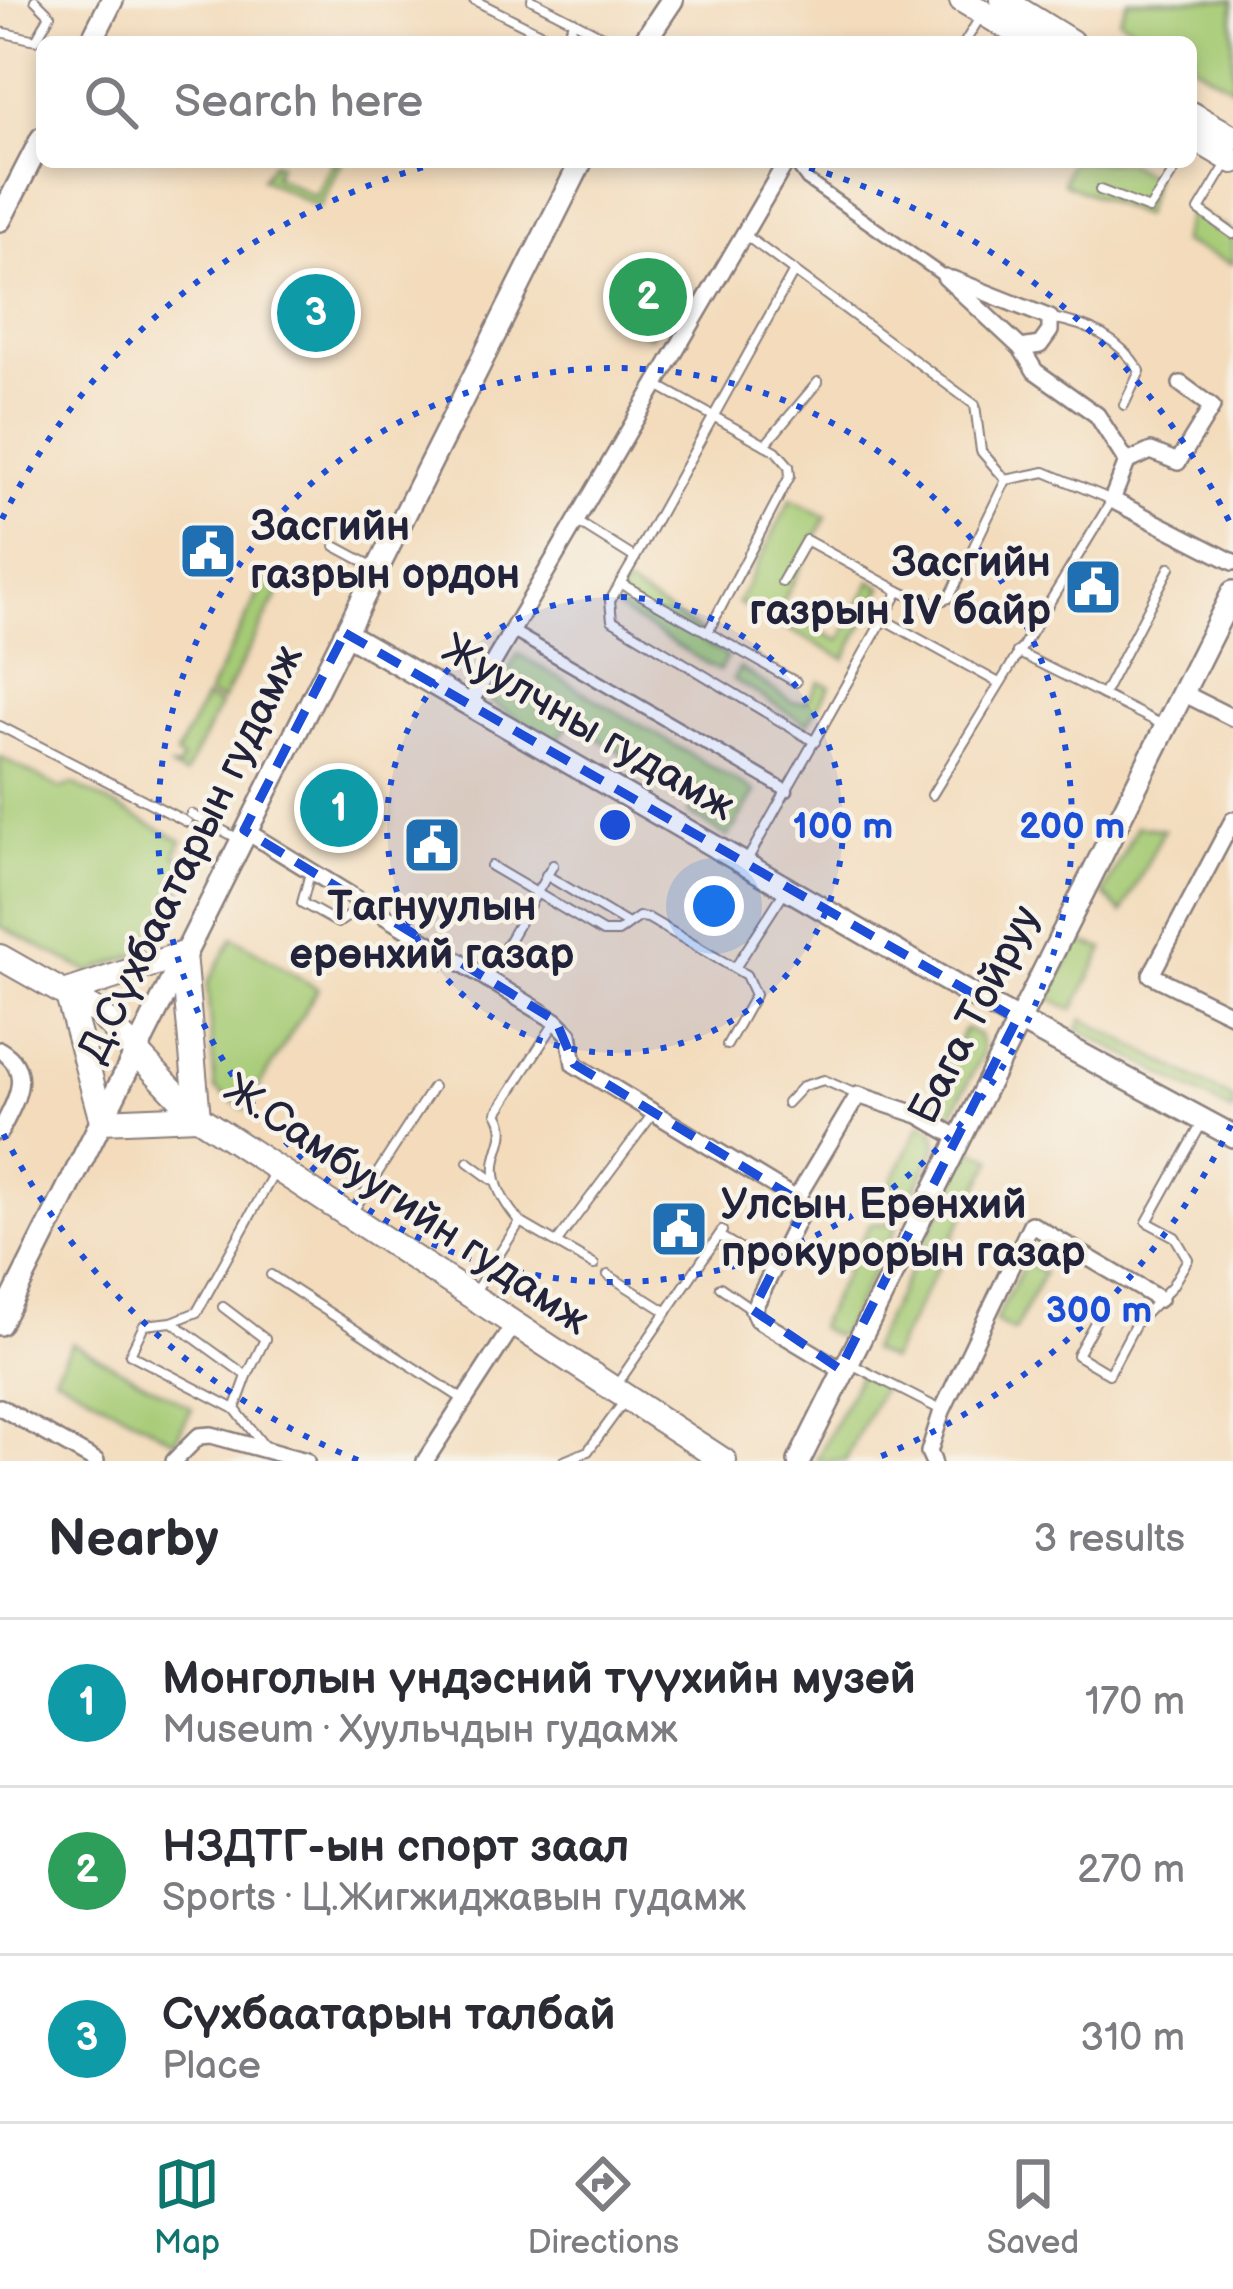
<!DOCTYPE html>
<meta charset="utf-8">
<style>
:root{--surface:#fff;--page:#f7f7f7;--text:#2b2b33;--muted:#7c7c81;--line:#e1e1e2;--accent:#0f766e}
body{margin:0;font-family:"Balsamiq Sans",sans-serif;background:var(--page);color:var(--text)}
.you{position:absolute;left:714px;top:906px;width:42px;height:42px;margin:-30px;border:9px solid #fff;border-radius:50%;background:#1a73e8;box-shadow:0 0 0 18px #1a73e833}
.badge{display:grid;place-items:center;width:78px;height:78px;border-radius:50%;background:var(--accent);color:#fff;font-size:39px;font-weight:700}
.pin{position:absolute;translate:-50% -50%;border:6px solid #fff;box-shadow:0 3px 12px #0006}
.list{margin:0;padding:0;list-style:none}
h2{display:flex;justify-content:space-between;align-items:center;height:156px;margin:0;padding:0 48px;font-size:51px}
h2 small{font-size:39px;font-weight:400;color:var(--muted)}
.list li{display:grid;grid-template-columns:78px 1fr auto;gap:36px;align-items:center;box-sizing:border-box;height:168px;padding:0 48px;border-top:3px solid var(--line)}
.list b{display:block;font-size:45px;white-space:nowrap}
.list p{margin:0;font-size:39px;white-space:nowrap;color:var(--muted)}
.list em{font-size:39px;font-style:normal;color:var(--muted)}
.icon{flex:none;width:66px;height:66px;fill:none;stroke:currentColor;stroke-width:2;stroke-linecap:round;stroke-linejoin:round}
.map{position:relative;flex:none;width:1233px;height:1461px;overflow:hidden}
.search{position:absolute;background:var(--surface);box-shadow:0 6px 18px #0003;left:36px;right:36px;top:36px;height:132px;display:flex;align-items:center;gap:30px;box-sizing:border-box;padding:0 42px;border-radius:18px;color:var(--muted);font-size:45px}
.sheet{height:660px;background:var(--surface)}
nav{display:flex;justify-content:space-around;align-items:center;box-sizing:border-box;height:168px;border-top:3px solid var(--line);background:var(--surface);font-size:33px;color:var(--muted)}
nav a{display:grid;justify-items:center;gap:6px}
nav .on{color:var(--accent)}
.map>svg:first-child{display:block}
</style>
<div class="map">
<svg width="1233" height="1461" viewBox="0 0 1233 1461">
<rect width="100%" height="100%" fill="#f7f3e8"/>
<filter id="ink" filterUnits="userSpaceOnUse"><feTurbulence type="fractalNoise" baseFrequency=".00833" numOctaves="2"/><feDisplacementMap in="SourceGraphic" scale="24" xChannelSelector="R" yChannelSelector="G"/><feConvolveMatrix kernelMatrix="1 2 1 2 8 2 1 2 1" color-interpolation-filters="sRGB"/></filter>
<filter id="wash" filterUnits="userSpaceOnUse"><feTurbulence type="fractalNoise" baseFrequency=".004" numOctaves="4" result="noise"/><feDisplacementMap in="SourceGraphic" scale="48" xChannelSelector="R" yChannelSelector="G"/><feGaussianBlur stdDeviation="2.7" result="paint"/><feColorMatrix in="noise" values="0 0 0 0 0 0 0 0 0 0 0 0 0 0 0 0 0 1.4 0 .05"/><feComposite in="paint" operator="in"/></filter>
<g filter="url(#wash)">
<rect width="100%" height="100%" fill="#f3dbbb"/>
<g fill="#a6cb75" stroke="#647658" stroke-width="3">
<polygon points="1128,0 1233,0 1233,88 1191,63 1191,42 1157,42 1119,19"/>
<polygon points="273,162 279,165 274,176 315,196 333,162 342,162 319,207 262,179"/>
<polygon points="1070,162 1126,162 1154,179 1143,216 1063,183"/>
<polygon points="1190,209 1233,233 1233,264 1181,242"/>
<polygon points="647,257 682,276 649,336 615,318"/>
<polygon points="791,499 826,517 779,610 840,641 871,581 882,587 845,659 738,603"/>
<polygon points="269,573 285,581 222,701 208,694"/>
<polygon points="624,584 703,633 700,639 727,657 719,671 617,609"/>
<polygon points="518,654 755,792 728,837 689,813 698,797 569,722 557,742 490,702"/>
<polygon points="740,668 792,702 807,702 819,681 830,686 807,724 733,679"/>
<polygon points="205,698 220,705 185,775 169,767 178,768 182,760 176,755"/>
<polygon points="0,757 62,789 73,784 182,841 175,855 194,865 149,950 89,972 0,926"/>
<polygon points="1137,826 1164,830 1122,913 1103,894"/>
<polygon points="233,937 318,989 245,1109 215,1089 207,985"/>
<polygon points="1077,941 1104,949 1073,1010 1049,998"/>
<polygon points="1083,1019 1233,1099 1233,1112 1078,1029"/>
<polygon points="965,1028 979,1035 983,1052 952,1114 934,1116 927,1109"/>
<polygon points="921,1123 934,1131 937,1146 902,1215 885,1195"/>
<polygon points="972,1149 993,1159 890,1360 870,1350"/>
<polygon points="890,1223 897,1226 842,1333 835,1336 818,1327 870,1224"/>
<polygon points="1025,1263 1044,1273 1014,1332 995,1321"/>
<polygon points="72,1343 192,1408 175,1441 54,1375"/>
<polygon points="860,1374 883,1386 845,1461 816,1461"/>
</g>
</g>
<g filter="url(#ink)">
<g fill="none" stroke-linecap="round" stroke-linejoin="round">
<g stroke="#8a7e7b" stroke-width="12">
<g id="service">
<polyline points="474,0 558,42"/>
<polyline points="532,0 614,42"/>
<polyline points="0,32 36,40 50,15 35,0"/>
<polyline points="564,42 574,21"/>
<polyline points="965,42 979,19"/>
<polyline points="1226,165 1199,210 1233,234"/>
<polyline points="1100,190 1149,209 1180,162"/>
<polyline points="745,235 975,405 981,451 1006,480"/>
<path d="M1052,318C1089,325 1119,338 1140,371L1124,405"/>
<polyline points="657,385 776,451 789,466 790,476 708,632"/>
<polyline points="765,445 818,382"/>
<polyline points="576,521 635,558 610,601 612,620 815,742"/>
<polyline points="335,546 376,568"/>
<polyline points="635,558 794,271"/>
<polyline points="782,582 806,540 899,591"/>
<polyline points="620,583 796,682"/>
<polyline points="883,619 999,683"/>
<polyline points="1017,652 1161,724"/>
<polyline points="1103,695 1170,567"/>
<polyline points="0,726 187,822"/>
<polyline points="932,795 1112,500 1045,472 1006,480"/>
<polyline points="191,814 237,838"/>
<polyline points="746,862 899,591 929,605 949,598 1006,480"/>
<polyline points="491,866 603,932 618,932 639,917 648,918 746,975 755,995 727,1045"/>
<polyline points="311,869 302,903 338,923 365,905"/>
<polyline points="546,875 628,924"/>
<polyline points="735,968 786,889"/>
<polyline points="488,977 553,865"/>
<polyline points="787,1103 803,1086 824,1080 858,1095"/>
<polyline points="468,1162 491,1179"/>
<polyline points="353,1211 433,1087"/>
<polyline points="520,1222 594,1265"/>
<polyline points="719,1236 774,1268"/>
<polyline points="557,1242 652,1115"/>
<polyline points="271,1275 464,1400"/>
<polyline points="608,1275 667,1312"/>
<polyline points="720,1287 752,1309"/>
<path d="M476,1290L520,1222C466,1159 519,1147 497,1113L556,1021"/>
<polyline points="1104,1306 1077,1355 1109,1374 1136,1323 1172,1286 1188,1259 1175,1237 1147,1222 1201,1125"/>
<polyline points="223,1307 265,1339 247,1376"/>
<polyline points="172,1322 247,1376 235,1409"/>
<polyline points="853,1365 941,1410"/>
<polyline points="618,1383 722,1231"/>
<polyline points="264,1446 235,1409 130,1354 144,1325 172,1322 197,1312 275,1171"/>
<polyline points="564,1461 588,1451 626,1399"/>
</g>
</g>
<g stroke="#8a7e7b" stroke-width="15">
<g id="pedestrian">
<polyline points="794,162 807,180 945,277"/>
<polyline points="510,630 787,791"/>
</g>
</g>
<g stroke="#8a7e7b" stroke-width="20">
<g id="minor">
<polyline points="945,277 1021,348 1035,371 1097,415 1127,462 1112,500 1233,562"/>
<polyline points="952,279 1050,318 1050,331 1040,345 1021,348"/>
<polyline points="1127,462 1151,451 1178,462 1212,407 1181,384"/>
<polyline points="1183,693 1233,718"/>
<polyline points="469,704 786,162"/>
<polyline points="1233,820 1151,975 1233,1015"/>
<polyline points="244,830 556,1021 569,1034 574,1064 796,1199 804,1207 753,1310 757,1319 840,1369"/>
<path d="M0,1050C36,1072 14,1103 0,1132"/>
<polyline points="796,1199 858,1095 919,1115 957,1137"/>
<polyline points="0,1407 96,1461"/>
<polyline points="174,1461 199,1436 211,1435 306,1461"/>
<polyline points="425,1461 514,1324"/>
<polyline points="933,1461 929,1452 942,1411 1031,1224 1159,1299"/>
</g>
</g>
<g stroke="#8a7e7b" stroke-width="26">
<g id="secondary">
<polyline points="91,42 112,0"/>
<polyline points="644,42 672,0"/>
<polyline points="0,220 42,138"/>
<polyline points="345,633 975,997 1233,1136"/>
<polyline points="0,1324 581,162"/>
<polyline points="799,1461 1233,592"/>
</g>
</g>
<g stroke="#8a7e7b" stroke-width="28">
<g id="primary">
<polygon points="183,954 198,1117 102,1121 67,992"/>
<polyline points="0,957 99,1013 198,1117 724,1461"/>
</g>
</g>
<g stroke="#8a7e7b" stroke-width="28">
<g id="trunk">
<polyline points="962,0 1032,42"/>
<polyline points="1003,0 1071,42"/>
<polyline points="1191,114 1233,138"/>
<polyline points="1191,136 1233,161"/>
</g>
</g>
<use href="#service" stroke="#fff" stroke-width="8"/>
<use href="#pedestrian" stroke="#fff" stroke-width="10"/>
<use href="#minor" stroke="#fff" stroke-width="15"/>
<use href="#secondary" stroke="#fff" stroke-width="21"/>
<use href="#primary" stroke="#fff" stroke-width="24"/>
<use href="#trunk" stroke="#fff" stroke-width="24"/>
</g>
</g>
<path fill="none" stroke="#1d4ed8" stroke-width="9" stroke-dasharray="24 15" stroke-linejoin="round" d="M345,633L1017,1019L840,1369L753,1310L806,1205L574,1064L556,1021L244,830Z"/>
<circle cx="615" cy="825" r="228" fill="#1d4ed8" fill-opacity=".12"/>
<g fill="none" stroke="#1d4ed8" stroke-width="6" stroke-dasharray="6 12">
<circle cx="615" cy="825" r="228"/>
<circle cx="615" cy="825" r="457"/>
<path d="M1231 1125A685 685 0 0 1 872 1460M358 1460A685 685 0 0 1 2 1131M2 519A685 685 0 0 1 438 163M792 163A685 685 0 0 1 1231 525"/>
</g>
<defs>
<g id="civic-square" transform="scale(3)"><rect x="-9" y="-9" width="18" height="18" rx="4" fill="#1f6fb2" stroke="#f7f3e8"/><path d="M-.6-6.5H3V-4.5H.6V-3L4-1V1h2V6H-6V1h2V-1L-.6-3ZM-1.2 2.5V6h2.4V2.5Z" fill="#fff"/></g>
</defs>
<g fill-rule="evenodd">
<use href="#civic-square" x="208" y="551"/>
<use href="#civic-square" x="1093" y="587"/>
<use href="#civic-square" x="432" y="845"/>
<use href="#civic-square" x="679" y="1229"/>
</g>
<g text-anchor="middle" dominant-baseline="central" stroke-width="9" stroke-linejoin="round" paint-order="stroke">
<g font-size="42" font-weight="bold" fill="#22223b" stroke="#f7f3e8" text-anchor="start">
<text x="250" y="527">Засгийн<tspan x="250" dy="48">газрын ордон</tspan></text>
<text x="1051" y="563" text-anchor="end">Засгийн<tspan x="1051" dy="48">газрын IV байр</tspan></text>
<text x="432" y="907" text-anchor="middle">Тагнуулын<tspan x="432" dy="48">ерөнхий газар</tspan></text>
<text x="721" y="1205">Улсын Ерөнхий<tspan x="721" dy="48">прокурорын газар</tspan></text>
</g>
<g font-size="42" fill="#22223b" stroke="#f7f3e8">
<text transform="translate(588 728) rotate(30)">Жуулчны гудамж</text>
<text transform="translate(191 854) rotate(-64)">Д.Сүхбаатарын гудамж</text>
<text transform="translate(975 1015) rotate(-63)">Бага Тойруу</text>
<text transform="translate(406 1205) rotate(34)">Ж.Самбуугийн гудамж</text>
</g>
</g>
<circle cx="615" cy="825" r="18" fill="#1d4ed8" stroke="#f7f3e8" stroke-width="6"/>
<g font-size="36" text-anchor="middle" font-weight="bold" fill="#1d4ed8" stroke="#f7f3e8" stroke-width="9" stroke-linejoin="round" paint-order="stroke">
<text x="843" y="838">100 m</text>
<text x="1072" y="838">200 m</text>
<text x="1099" y="1322">300 m</text>
</g>
</svg>
<div class="you"></div>
<div class="pin badge" style="left:339px;top:808px;background:#0f9aa8">1</div>
<div class="pin badge" style="left:648px;top:297px;background:#2e9e5b">2</div>
<div class="pin badge" style="left:316px;top:313px;background:#0f9aa8">3</div>
<div class="search"><svg class="icon" aria-label="search" viewBox="0 0 24 24"><circle cx="10" cy="10" r="6"/><path d="M15 15l6 6"/></svg>Search here</div>
</div>
<section class="sheet">
<h2>Nearby<small>3 results</small></h2>
<ul class="list">
<li><span class="badge" style="background:#0f9aa8">1</span><div><b>Монголын үндэсний түүхийн музей</b><p>Museum · Хуульчдын гудамж</p></div><em>170 m</em></li>
<li><span class="badge" style="background:#2e9e5b">2</span><div><b>НЗДТГ-ын спорт заал</b><p>Sports · Ц.Жигжиджавын гудамж</p></div><em>270 m</em></li>
<li><span class="badge" style="background:#0f9aa8">3</span><div><b>Сүхбаатарын талбай</b><p>Place</p></div><em>310 m</em></li>
</ul>
</section>
<nav>
<a class="on"><svg class="icon" aria-label="map" viewBox="0 0 24 24"><path d="M3 6l6-2 6 2 6-2v14l-6 2-6-2-6 2zM9 4v14M15 6v14"/></svg>Map</a>
<a><svg class="icon" aria-label="directions" viewBox="0 0 24 24"><path d="M12 3l9 9-9 9-9-9zM9 14v-3h6M13 9l2 2-2 2"/></svg>Directions</a>
<a><svg class="icon" aria-label="saved" viewBox="0 0 24 24"><path d="M7 4h10v16l-5-4-5 4z"/></svg>Saved</a>
</nav>
